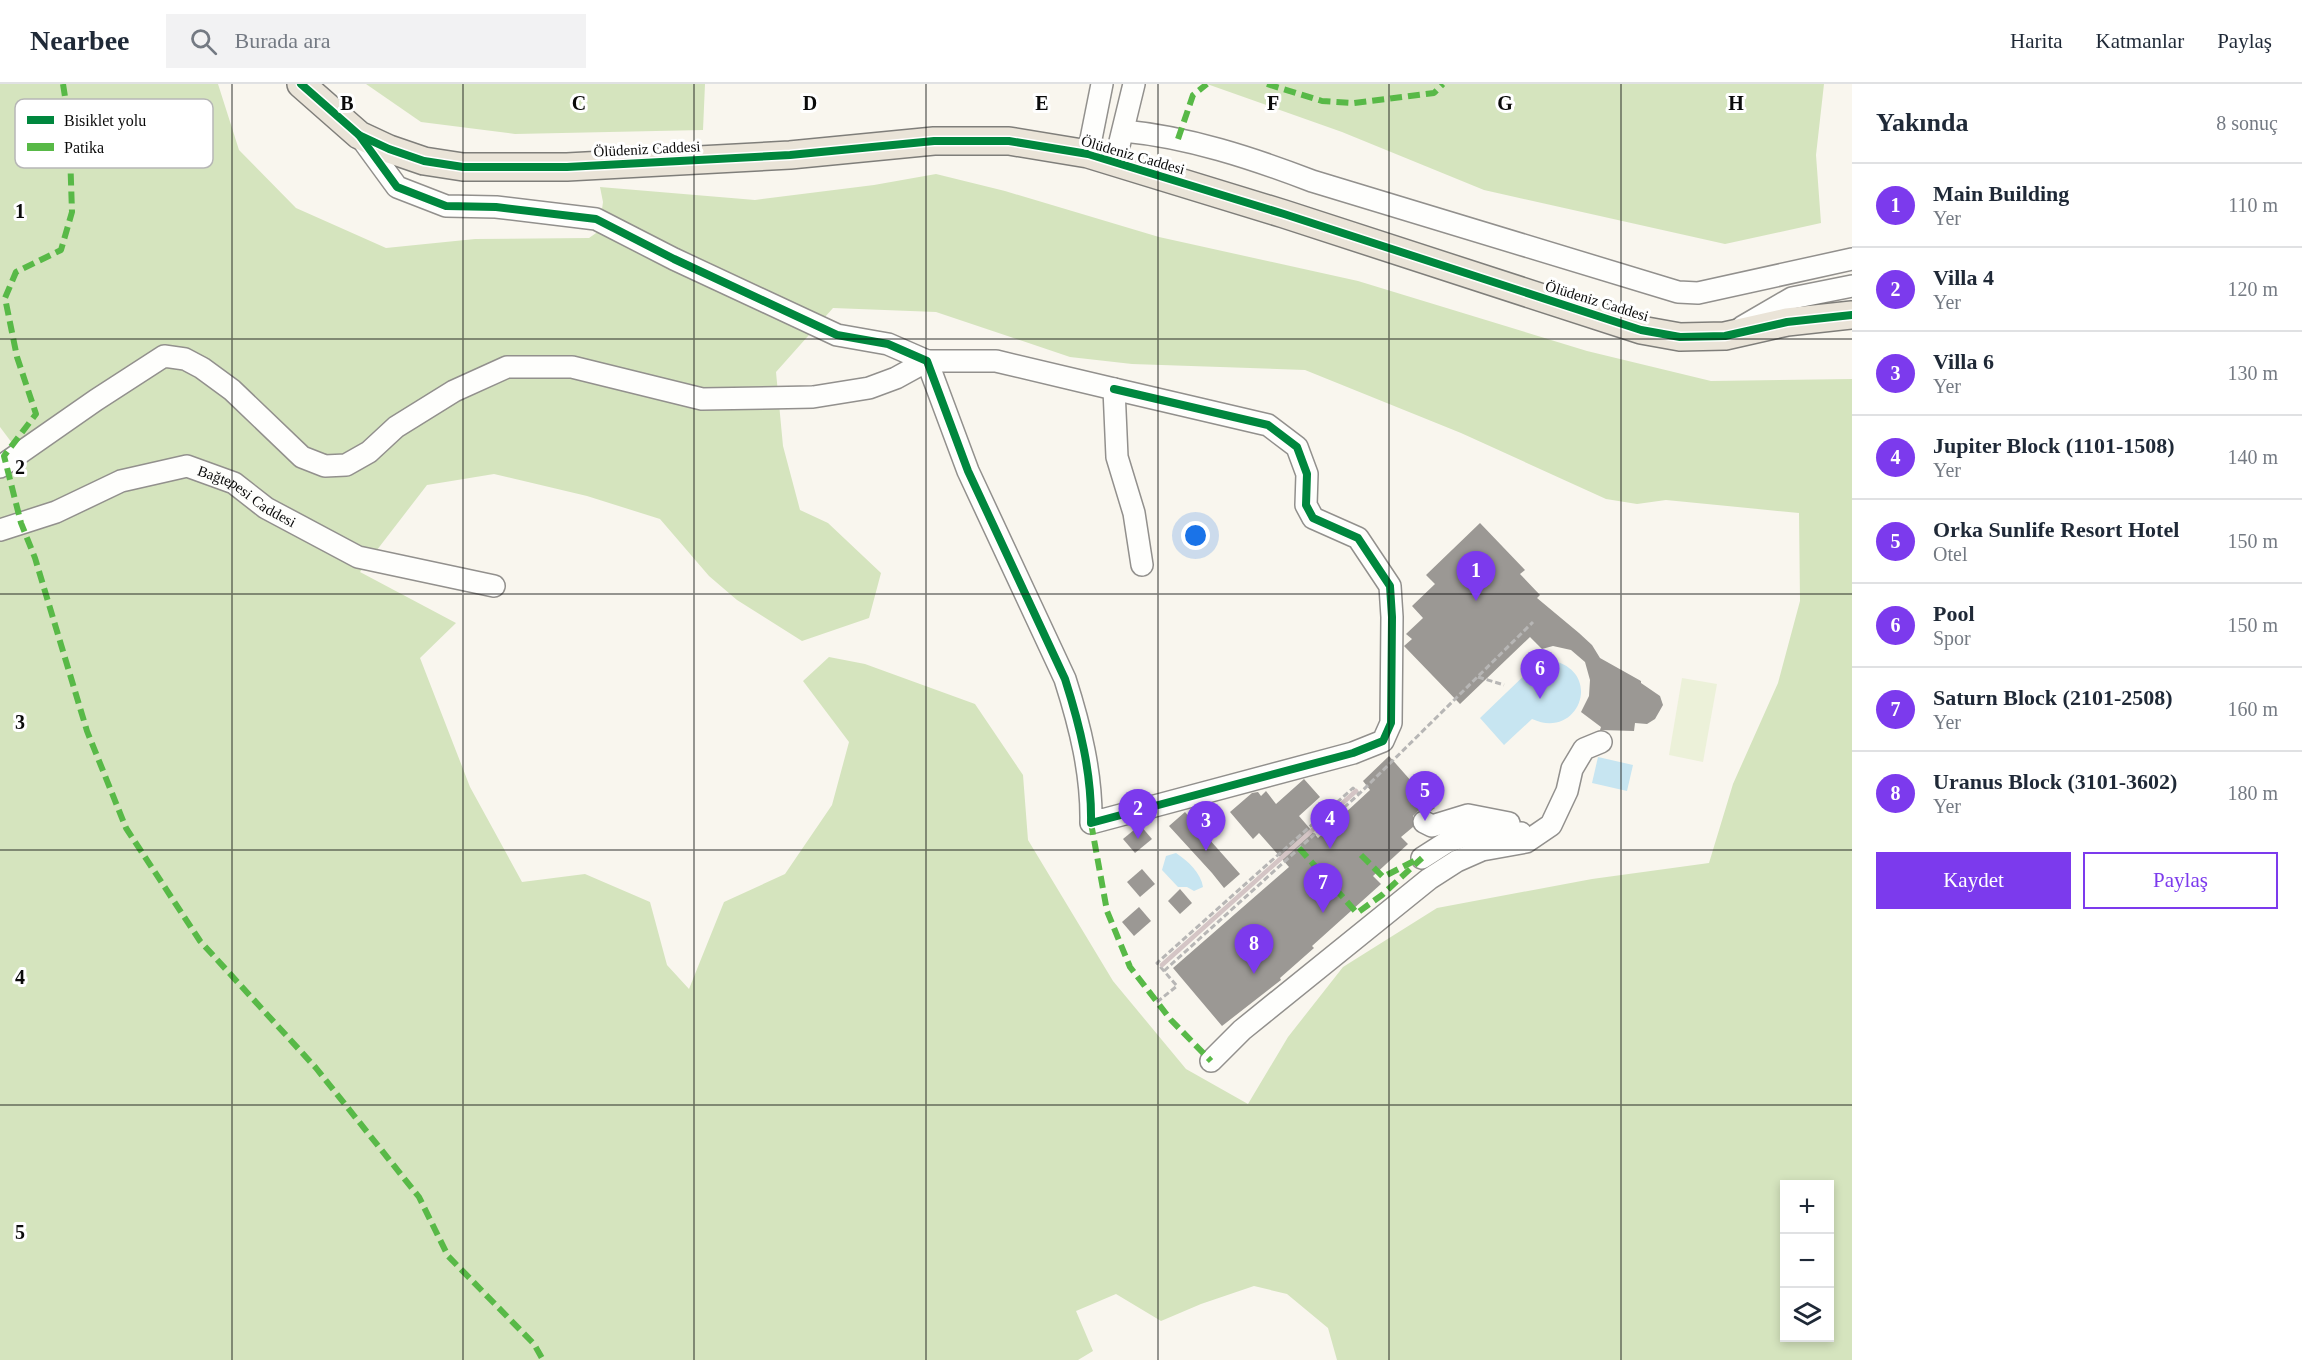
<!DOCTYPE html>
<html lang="tr">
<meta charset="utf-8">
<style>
:root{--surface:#fff;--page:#f2f2f3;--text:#1f2937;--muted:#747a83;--line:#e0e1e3;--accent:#7c3aed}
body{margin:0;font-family:"Times New Roman",serif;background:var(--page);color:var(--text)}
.controls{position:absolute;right:18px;bottom:18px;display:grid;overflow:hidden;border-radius:0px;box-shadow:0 3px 9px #0003}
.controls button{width:54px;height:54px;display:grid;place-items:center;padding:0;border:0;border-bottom:2px solid var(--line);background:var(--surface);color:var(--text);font:30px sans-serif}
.you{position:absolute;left:1196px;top:452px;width:21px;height:21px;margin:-15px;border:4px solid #fff;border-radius:50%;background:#1a73e8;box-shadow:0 0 0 9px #1a73e833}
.badge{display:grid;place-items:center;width:39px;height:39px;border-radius:50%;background:var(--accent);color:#fff;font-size:20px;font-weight:700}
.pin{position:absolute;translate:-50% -50px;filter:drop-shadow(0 2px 3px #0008)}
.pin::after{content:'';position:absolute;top:32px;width:21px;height:18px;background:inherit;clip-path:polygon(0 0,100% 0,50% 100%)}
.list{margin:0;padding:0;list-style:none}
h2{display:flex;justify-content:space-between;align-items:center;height:78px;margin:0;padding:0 24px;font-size:26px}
h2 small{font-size:20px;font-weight:400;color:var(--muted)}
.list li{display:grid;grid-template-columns:39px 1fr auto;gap:18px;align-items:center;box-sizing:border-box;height:84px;padding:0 24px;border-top:2px solid var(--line)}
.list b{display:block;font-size:22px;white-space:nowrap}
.list p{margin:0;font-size:20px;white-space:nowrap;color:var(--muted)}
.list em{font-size:20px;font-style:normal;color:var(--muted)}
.actions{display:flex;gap:12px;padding:18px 24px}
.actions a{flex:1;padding:14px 0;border:2px solid var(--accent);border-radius:0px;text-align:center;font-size:21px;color:var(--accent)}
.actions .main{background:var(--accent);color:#fff}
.icon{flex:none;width:33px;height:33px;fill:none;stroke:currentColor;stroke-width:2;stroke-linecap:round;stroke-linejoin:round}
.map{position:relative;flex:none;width:1852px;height:1276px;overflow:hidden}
header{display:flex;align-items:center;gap:36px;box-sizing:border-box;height:84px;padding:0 30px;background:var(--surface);border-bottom:2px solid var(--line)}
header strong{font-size:28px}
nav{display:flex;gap:33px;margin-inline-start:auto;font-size:21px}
.search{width:420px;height:54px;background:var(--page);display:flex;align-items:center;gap:15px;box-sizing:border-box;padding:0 21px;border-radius:0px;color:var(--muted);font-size:22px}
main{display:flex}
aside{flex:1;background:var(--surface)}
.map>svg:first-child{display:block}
</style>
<header>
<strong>Nearbee</strong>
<div class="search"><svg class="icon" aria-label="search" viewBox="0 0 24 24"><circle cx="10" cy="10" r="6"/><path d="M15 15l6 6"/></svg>Burada ara</div>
<nav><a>Harita</a><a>Katmanlar</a><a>Paylaş</a></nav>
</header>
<main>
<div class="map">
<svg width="1852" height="1276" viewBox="0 0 1852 1276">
<rect width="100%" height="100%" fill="#f9f6ee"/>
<g fill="#d5e4be" fill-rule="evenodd">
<path d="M0,0H218L239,66L296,124L386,164L475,155L589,154L599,147L603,118L600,103L755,116L874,101L936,90L1005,107L1159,153L1358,197L1587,267L1711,297L1852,295V1276H1337L1328,1244L1287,1210L1254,1202L1201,1220L1161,1237L1116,1210L1076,1227L1093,1267L1078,1276H0V395L27,379L0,343ZM833,224L936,228L1070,273L1132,280L1305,286L1461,349L1606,415L1637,420L1666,416L1799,429L1800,517L1778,599L1733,700L1709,779L1592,795L1437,824L1343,883L1288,953L1248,1020L1186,985L1113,897L1028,756L1023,691L975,620L865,580L829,573L803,597L849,658L832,721L785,790L724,818L689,905L667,881L650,818L585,790L522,798L470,703L420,574L456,539L360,488L427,401L494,390L587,412L660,435L709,492L737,516L802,557L869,534L881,489L828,439L800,426L783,362L776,288ZM1784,1100H1830V1254H1784Z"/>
<polygon points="366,0 705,0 703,46 515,50 421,38"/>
<polygon points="1207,0 1824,0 1816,71 1821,139 1725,160 1484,106 1342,48"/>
</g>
<polygon fill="#ecf1d9" points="1682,594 1717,600 1703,678 1669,671"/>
<g fill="#c7e5f1">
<path d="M1549,576C1605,585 1580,657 1532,635L1504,661L1480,634L1532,584Z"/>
<polygon points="1598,673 1633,681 1627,707 1592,699"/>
<path d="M1176,769C1188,777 1201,789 1203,803L1194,807L1187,803H1178L1162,786L1166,772Z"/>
</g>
<g fill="#9b9894">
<polygon points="1480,439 1525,486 1520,490 1540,511 1537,514 1579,549 1592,561 1600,574 1641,597 1641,599 1660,612 1663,621 1655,635 1647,640 1635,639 1634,647 1600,646 1601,643 1581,628 1589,612 1590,596 1585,578 1571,566 1553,562 1542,565 1530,553 1460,620 1404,562 1412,555 1406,550 1423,534 1412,522 1435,500 1426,491"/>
<polygon points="1389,672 1435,724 1431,727 1424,725 1418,727 1413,732 1413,743 1401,753 1408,760 1373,792 1381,800 1312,862 1314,864 1280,894 1281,896 1222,942 1173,884 1289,783 1259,749 1253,755 1230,728 1252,709 1258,708 1261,712 1266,707 1276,720 1304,695 1320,713 1299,732 1318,754 1370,706 1363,697"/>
<polygon points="1185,728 1240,790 1224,804 1212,789 1169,742"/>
<polygon points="1140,741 1152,755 1135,769 1123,755"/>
<polygon points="1142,785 1155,800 1140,813 1127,798"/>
<polygon points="1180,805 1192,819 1180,830 1168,817"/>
<polygon points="1139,823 1151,837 1134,852 1122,838"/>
</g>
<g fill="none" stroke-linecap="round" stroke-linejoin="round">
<g stroke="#92908d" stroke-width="24">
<g id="minor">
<path d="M1124,47C1188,53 1252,74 1312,97L1678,208L1698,209L1852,175"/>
<path d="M359,51L397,103L446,122L496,123L596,135L674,175L837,251L888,260L927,277L968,387L1065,595C1080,642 1092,690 1091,739L1353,669L1383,657L1391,639L1392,533L1390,502L1358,454L1313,434L1306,421L1307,390L1297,363L1268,341L1114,305"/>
<polyline points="1088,70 1102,0"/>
<polyline points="1115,78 1134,0"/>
<polyline points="1742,243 1792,214 1852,202"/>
<polyline points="0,383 96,316 164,272 185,275 202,284 232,306 302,373 325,382 346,381 369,368 396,343 454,307 507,283 572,283 702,315 813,313 869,304 896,294 927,277 996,277 1114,305 1117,373 1134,429 1142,481"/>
<path id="s1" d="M0,446L56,428L121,397L187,382L234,399L266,424L358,473L494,502"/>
<polyline points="1424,738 1432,742 1468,731 1509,739"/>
<polyline points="1422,774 1447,758 1475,748 1521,749"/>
<polyline points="1211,977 1242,946 1429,795 1457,777 1482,766 1526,758 1551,741 1567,707 1572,685 1584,665 1601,658"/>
</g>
</g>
<g stroke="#7f7e7a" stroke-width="30">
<polyline id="major" points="301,0 359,51 389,65 424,77 463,83 567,83 790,71 934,57 1009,57 1088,70 1284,130 1641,246 1680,253 1725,252 1787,238 1852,231"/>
</g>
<g stroke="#b7b6b5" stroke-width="3" stroke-dasharray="6 3" stroke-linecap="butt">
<polyline points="1478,593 1504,601"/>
<polyline points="1164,887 1359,710 1533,538"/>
<polyline points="1157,918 1177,902 1157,879 1353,704 1359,710"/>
</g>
<use href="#minor" stroke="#fefefc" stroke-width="21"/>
<use href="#major" stroke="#eae4d8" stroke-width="27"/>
<polyline stroke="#d4c5c5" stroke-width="4.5" points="1162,881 1356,707"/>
<g stroke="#58b947" stroke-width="6" stroke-dasharray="12 6" stroke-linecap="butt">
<polyline points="63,0 69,38 72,128 61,166 16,188 5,214 17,273 36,330 4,372 21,439 35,474 87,647 126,744 200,857 316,984 419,1113 448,1172 534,1260 543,1276"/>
<polyline points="1267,0 1322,17 1354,19 1434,9 1443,0"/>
<polyline points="1178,55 1193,11 1207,0"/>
<polyline points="1091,739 1107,827 1130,883 1171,936 1211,977"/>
<polyline points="1299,764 1357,829 1382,811 1422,774"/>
<polyline points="1361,771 1383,793 1414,777"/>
</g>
<g stroke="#fff" stroke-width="11">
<g id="cycleway">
<polyline points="301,0 359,51 389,65 424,77 463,83 567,83 790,71 934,57 1009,57 1088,70 1284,130 1641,246 1680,253 1725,252 1787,238 1852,231"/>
<path d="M359,51L397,103L446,122L496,123L596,135L674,175L837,251L888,260L927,277L968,387L1065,595C1080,642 1092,690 1091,739L1353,669L1383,657L1391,639L1392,533L1390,502L1358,454L1313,434L1306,421L1307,390L1297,363L1268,341L1114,305"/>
</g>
</g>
<use href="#cycleway" stroke="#00873e" stroke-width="8"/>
</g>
<path fill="none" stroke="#0a0a0a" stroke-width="1.5" stroke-opacity="0.55" d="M232,0V1276M463,0V1276M694,0V1276M926,0V1276M1158,0V1276M1389,0V1276M1621,0V1276M0,255H1852M0,510H1852M0,766H1852M0,1021H1852"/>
<g text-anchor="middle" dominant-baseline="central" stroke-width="6" stroke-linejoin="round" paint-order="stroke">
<g font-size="15" fill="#0a0a0a" stroke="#fff">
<text transform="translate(647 65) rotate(-3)">Ölüdeniz Caddesi</text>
<text transform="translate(1133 71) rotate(16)">Ölüdeniz Caddesi</text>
<text transform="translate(1597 217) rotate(17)">Ölüdeniz Caddesi</text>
<text stroke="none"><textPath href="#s1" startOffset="266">Bağtepesi Caddesi</textPath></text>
</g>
</g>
<rect x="15" y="15" width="198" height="69" rx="9" fill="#fff" stroke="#b6b6b6" stroke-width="1.5"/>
<rect x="27" y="32" width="27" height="8" fill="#00873e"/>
<rect x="27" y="59" width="27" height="8" fill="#58b947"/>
<g font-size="16" fill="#0a0a0a">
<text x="64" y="42">Bisiklet yolu</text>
<text x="64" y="69">Patika</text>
</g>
<g font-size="20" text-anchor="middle" font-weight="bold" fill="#0a0a0a" stroke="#fff" stroke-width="6" stroke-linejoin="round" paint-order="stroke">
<text x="347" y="26">B</text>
<text x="579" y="26">C</text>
<text x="810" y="26">D</text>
<text x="1042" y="26">E</text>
<text x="1273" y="26">F</text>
<text x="1505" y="26">G</text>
<text x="1736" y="26">H</text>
<text x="20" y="134">1</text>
<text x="20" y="390">2</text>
<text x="20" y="645">3</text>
<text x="20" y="900">4</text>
<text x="20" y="1155">5</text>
</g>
</svg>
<div class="controls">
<button>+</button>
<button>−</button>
<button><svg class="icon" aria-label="layers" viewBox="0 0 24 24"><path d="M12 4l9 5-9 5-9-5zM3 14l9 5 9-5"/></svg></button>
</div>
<div class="you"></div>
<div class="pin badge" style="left:1476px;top:517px">1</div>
<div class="pin badge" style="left:1138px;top:755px">2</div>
<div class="pin badge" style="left:1206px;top:767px">3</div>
<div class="pin badge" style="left:1330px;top:765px">4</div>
<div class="pin badge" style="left:1425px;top:737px">5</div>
<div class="pin badge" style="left:1540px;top:615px">6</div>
<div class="pin badge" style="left:1323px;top:829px">7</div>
<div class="pin badge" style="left:1254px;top:890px">8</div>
</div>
<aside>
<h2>Yakında<small>8 sonuç</small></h2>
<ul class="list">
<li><span class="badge">1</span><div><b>Main Building</b><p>Yer</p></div><em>110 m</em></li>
<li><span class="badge">2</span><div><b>Villa 4</b><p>Yer</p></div><em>120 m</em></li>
<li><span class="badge">3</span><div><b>Villa 6</b><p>Yer</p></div><em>130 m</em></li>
<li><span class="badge">4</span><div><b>Jupiter Block (1101-1508)</b><p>Yer</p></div><em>140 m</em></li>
<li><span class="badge">5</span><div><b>Orka Sunlife Resort Hotel</b><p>Otel</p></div><em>150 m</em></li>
<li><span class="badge">6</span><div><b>Pool</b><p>Spor</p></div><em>150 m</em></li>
<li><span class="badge">7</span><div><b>Saturn Block (2101-2508)</b><p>Yer</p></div><em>160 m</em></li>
<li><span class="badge">8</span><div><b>Uranus Block (3101-3602)</b><p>Yer</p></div><em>180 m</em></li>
</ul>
<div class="actions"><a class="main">Kaydet</a><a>Paylaş</a></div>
</aside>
</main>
